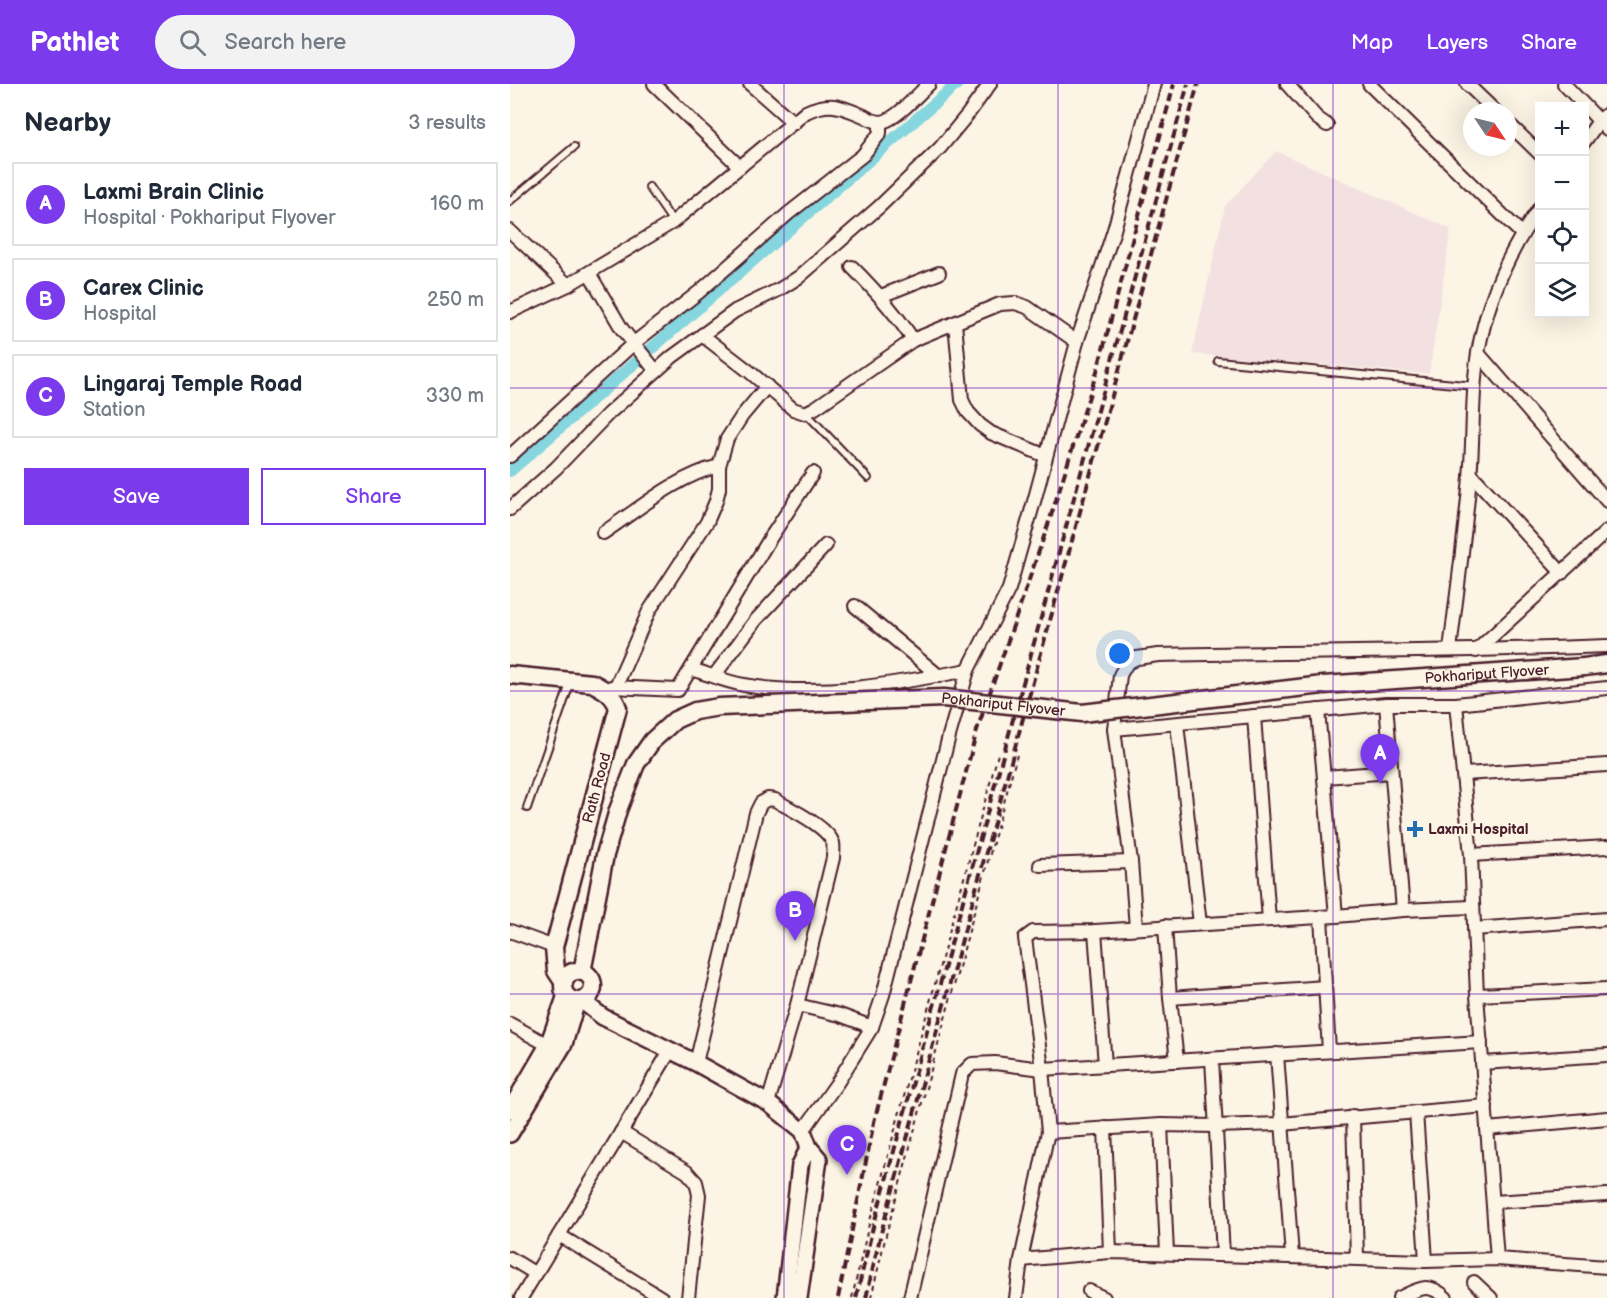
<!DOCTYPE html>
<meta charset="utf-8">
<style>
:root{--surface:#fff;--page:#f2f2f3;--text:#1f2937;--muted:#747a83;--line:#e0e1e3;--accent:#7c3aed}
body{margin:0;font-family:"Balsamiq Sans",sans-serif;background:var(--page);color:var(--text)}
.controls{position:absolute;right:18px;top:18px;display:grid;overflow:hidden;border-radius:0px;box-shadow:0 6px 24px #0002}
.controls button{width:54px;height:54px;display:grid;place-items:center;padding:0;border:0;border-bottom:2px solid var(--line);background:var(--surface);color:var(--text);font:30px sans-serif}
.compass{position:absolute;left:953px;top:18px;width:54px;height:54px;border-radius:50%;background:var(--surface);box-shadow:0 6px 24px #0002;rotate:125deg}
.you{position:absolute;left:610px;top:570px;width:21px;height:21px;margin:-15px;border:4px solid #fff;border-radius:50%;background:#1a73e8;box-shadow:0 0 0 9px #1a73e833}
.badge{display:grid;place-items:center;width:39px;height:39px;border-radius:50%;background:var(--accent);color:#fff;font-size:20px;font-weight:700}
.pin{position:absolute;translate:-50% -50px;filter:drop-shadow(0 2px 3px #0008)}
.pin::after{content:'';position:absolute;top:32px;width:21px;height:18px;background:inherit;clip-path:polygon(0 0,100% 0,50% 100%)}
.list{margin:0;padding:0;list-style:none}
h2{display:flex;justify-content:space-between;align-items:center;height:78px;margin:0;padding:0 24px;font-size:26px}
h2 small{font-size:20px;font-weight:400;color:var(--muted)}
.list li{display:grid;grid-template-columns:39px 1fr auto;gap:18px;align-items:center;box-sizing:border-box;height:84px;margin:0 12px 12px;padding:0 12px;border:2px solid var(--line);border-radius:0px}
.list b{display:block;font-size:22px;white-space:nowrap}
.list p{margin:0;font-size:20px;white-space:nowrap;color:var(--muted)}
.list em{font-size:20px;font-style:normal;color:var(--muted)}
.actions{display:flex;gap:12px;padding:18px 24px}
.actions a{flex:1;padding:14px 0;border:2px solid var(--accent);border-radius:0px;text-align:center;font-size:21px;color:var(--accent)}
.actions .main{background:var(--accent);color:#fff}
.icon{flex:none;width:33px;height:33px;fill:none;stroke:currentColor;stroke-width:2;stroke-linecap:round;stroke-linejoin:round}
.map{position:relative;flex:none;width:1097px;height:1214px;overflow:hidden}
header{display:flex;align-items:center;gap:36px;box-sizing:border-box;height:84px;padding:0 30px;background:var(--accent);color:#fff}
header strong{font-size:28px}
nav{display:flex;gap:33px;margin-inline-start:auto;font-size:21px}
.search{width:420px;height:54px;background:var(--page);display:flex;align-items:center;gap:15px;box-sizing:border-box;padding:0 21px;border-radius:33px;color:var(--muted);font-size:22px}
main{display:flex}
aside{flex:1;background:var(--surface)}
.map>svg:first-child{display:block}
</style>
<header>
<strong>Pathlet</strong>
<div class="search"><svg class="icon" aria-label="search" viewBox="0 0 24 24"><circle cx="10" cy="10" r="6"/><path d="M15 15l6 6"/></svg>Search here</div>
<nav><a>Map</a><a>Layers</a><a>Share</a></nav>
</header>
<main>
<aside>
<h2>Nearby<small>3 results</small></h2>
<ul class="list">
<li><span class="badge">A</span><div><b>Laxmi Brain Clinic</b><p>Hospital · Pokhariput Flyover</p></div><em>160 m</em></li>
<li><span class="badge">B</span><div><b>Carex Clinic</b><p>Hospital</p></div><em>250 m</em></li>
<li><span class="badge">C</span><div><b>Lingaraj Temple Road</b><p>Station</p></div><em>330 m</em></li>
</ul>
<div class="actions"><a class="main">Save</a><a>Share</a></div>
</aside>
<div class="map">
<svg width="1097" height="1214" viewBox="0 0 1097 1214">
<rect width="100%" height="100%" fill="#fcf5e5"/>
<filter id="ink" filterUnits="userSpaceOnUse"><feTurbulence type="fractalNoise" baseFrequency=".0167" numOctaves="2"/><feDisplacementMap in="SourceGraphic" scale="12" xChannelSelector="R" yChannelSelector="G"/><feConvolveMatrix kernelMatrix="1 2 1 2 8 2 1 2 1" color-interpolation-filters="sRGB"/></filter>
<g filter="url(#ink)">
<polygon fill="#f3e1e1" points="766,67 941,145 919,290 682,270 715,122"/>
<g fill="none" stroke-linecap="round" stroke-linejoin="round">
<polyline stroke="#86d6e0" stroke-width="12" points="0,387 447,0"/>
<g stroke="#4a1f2b" stroke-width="10">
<g id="service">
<polyline points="139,103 163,138"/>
<polyline points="0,117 64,63"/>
<polyline points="708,277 965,302"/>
<polyline points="296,329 358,394"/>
<polyline points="17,724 61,597"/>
</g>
</g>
<g stroke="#4a1f2b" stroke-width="16">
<g id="minor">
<polyline points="144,0 230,83"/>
<polyline points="240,0 284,39"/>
<polyline points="777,0 807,34 817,41"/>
<polyline points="859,0 1011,149"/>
<polyline points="957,0 985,27"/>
<polyline points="1054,0 1097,45"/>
<polyline points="998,39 1030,70"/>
<polyline points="1074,58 1089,37 1097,30"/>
<polyline points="0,147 58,201"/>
<path d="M342,183C365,206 386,229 403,256"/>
<polyline points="79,189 112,245 146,287"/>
<polyline points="371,212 429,189"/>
<path d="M0,228L58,201L163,138L296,28C320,17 330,22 354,32C359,35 366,38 372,38C387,35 408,10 419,0"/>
<polyline points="445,239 452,316 458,328 470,341 481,349 536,372"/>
<polyline points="192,251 240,288 283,325 295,329 305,324 403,256 490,220 505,219 517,223 567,258"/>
<polyline points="968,269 1097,417"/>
<polyline points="0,372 124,259 189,208 279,129 353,71 370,49 370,38"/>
<polyline points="961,390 1052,489"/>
<polyline points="0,425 46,384 98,330 162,273 225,227 270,205 289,193 369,123 430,64 458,30 480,0"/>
<path d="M93,449C129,425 167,392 209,382"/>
<polyline points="345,522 429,592"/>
<path d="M940,566C947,508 955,450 960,393C964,352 961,310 968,269C977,216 999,167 1030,123"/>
<polyline points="966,567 1097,447"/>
<path d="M181,585C198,590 216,598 234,601C308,614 385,600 458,586"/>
<polyline points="204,592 246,536 316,461"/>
<polyline points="106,602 139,527 197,438 206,417 209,405 209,382 217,355 232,332 257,302"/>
<polyline points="101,603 168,606 259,456 303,389"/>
<polyline points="876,620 893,826"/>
<polyline points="946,620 961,771 967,911 987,1175"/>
<polyline points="808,626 826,832"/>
<polyline points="744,632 759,836"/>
<polyline points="667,640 690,840"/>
<polyline points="604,645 876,620 946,620 1097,604"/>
<polyline points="954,690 1097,681"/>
<polyline points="815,693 881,688"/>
<polyline points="961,771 1097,763"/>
<polyline points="530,781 621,778"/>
<polyline points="811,833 819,967"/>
<polyline points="655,842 660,914 667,977"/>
<path d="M626,844L621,778L604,645L610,591L617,579L627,574L648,571C798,568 947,568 1097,562"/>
<polyline points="964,845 1097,835"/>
<polyline points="0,847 44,863"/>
<polyline points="585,847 595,981"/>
<polyline points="967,911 1097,905"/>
<polyline points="660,914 815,903"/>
<polyline points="287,921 330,931 362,943"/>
<polyline points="0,940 38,961"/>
<polyline points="767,970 782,1172"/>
<polyline points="702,975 713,1171"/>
<path d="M186,979L246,729L251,719L258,715L265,716C280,725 317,742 323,759C324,763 323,770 323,774L287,921L258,1019"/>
<polyline points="972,979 1097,971"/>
<polyline points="906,1028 916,1177"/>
<polyline points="843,1032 847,1174"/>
<polyline points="651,1041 657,1169"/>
<polyline points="595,1044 600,1168"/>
<polyline points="977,1045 1097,1034"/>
<polyline points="293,1047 327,999 362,943 373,911 439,652 458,586 499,505 525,414 567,258 604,146 644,0"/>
<polyline points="111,1048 177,1088 186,1098 189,1111 178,1214"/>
<polyline points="538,1048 651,1041 705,1042 771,1040 976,1022"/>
<polyline points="983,1118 1097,1111"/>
<polyline points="49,1151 152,1214"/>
<polyline points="0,1174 26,1190"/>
<polyline points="511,1176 600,1168 916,1177 987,1175 1097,1183"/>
<polyline points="964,1198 981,1214"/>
<polyline points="579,1207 594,1214"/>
<polyline points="11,1214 160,967"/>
<polyline points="400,1214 452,990 462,980 485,979 532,985 971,958"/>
<polyline points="506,1214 511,1176 538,1048 532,985 515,854 523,848 585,847 826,832 893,826 962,823"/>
<path d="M889,1214C909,1205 918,1197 936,1214"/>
</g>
</g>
<g stroke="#4a1f2b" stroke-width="20">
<g id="tertiary">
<polyline points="72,917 93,933 186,979 258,1019 293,1047 299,1063 309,1075 289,1214"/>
<polyline points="0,1026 38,961 56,911"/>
<polyline points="0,1050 54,960 67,917"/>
<polyline points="275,1214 290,1081 299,1063"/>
</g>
</g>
<g stroke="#4a1f2b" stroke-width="21">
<g id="secondary">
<polyline points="1074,583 1097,580"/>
<path d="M0,591L82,599C94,605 104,611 108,624L44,863L46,887L54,899"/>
<circle cx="68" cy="902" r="15"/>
<polyline points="72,888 79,853"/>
</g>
</g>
<g stroke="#4a1f2b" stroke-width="2" stroke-dasharray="4.5 4.5" stroke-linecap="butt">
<polyline points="342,1214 358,1144 488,670"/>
<polyline points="361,1214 377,1147 507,671"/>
</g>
<use href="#service" stroke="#fcf5e5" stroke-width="6"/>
<use href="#minor" stroke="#fcf5e5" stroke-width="12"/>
<use href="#tertiary" stroke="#fcf5e5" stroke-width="15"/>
<use href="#secondary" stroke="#fcf5e5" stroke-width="16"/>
<g stroke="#4a1f2b" stroke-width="4" stroke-dasharray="9 4.5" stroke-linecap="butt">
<polyline points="328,1214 364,1038 467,646 539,438 588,284 664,0"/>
<polyline points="346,1214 362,1147 678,0"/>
<polyline points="356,1214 371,1149 688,0"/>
</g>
<g stroke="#4a1f2b" stroke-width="21" stroke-linecap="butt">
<g id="secondary-bridge">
<path id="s1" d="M79,853L95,771L108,726L126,680L142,657L165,636L185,627L209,623L434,614L572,629L813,601L1074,583"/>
</g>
</g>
<use href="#secondary-bridge" stroke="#fcf5e5" stroke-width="16"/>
</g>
</g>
<path fill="none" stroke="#7b2cbf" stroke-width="1.5" stroke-opacity="0.55" d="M274,0V1214M548,0V1214M823,0V1214M0,304H1097M0,607H1097M0,910H1097"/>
<path fill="#1f6fb2" stroke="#fcf5e5" stroke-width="2" d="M902 736h6v6h6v6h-6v6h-6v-6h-6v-6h6z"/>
<g text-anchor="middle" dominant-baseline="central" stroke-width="5" stroke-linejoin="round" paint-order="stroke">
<g font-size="15" fill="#4a1f2b" stroke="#fcf5e5">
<text stroke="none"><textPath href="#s1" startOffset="1056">Pokhariput Flyover</textPath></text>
<text stroke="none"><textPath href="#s1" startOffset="570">Pokhariput Flyover</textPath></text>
<text transform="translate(87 704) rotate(-75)">Rath Road</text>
</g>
<g font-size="15" font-weight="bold" fill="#4a1f2b" stroke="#fcf5e5" text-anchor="start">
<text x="918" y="745">Laxmi Hospital</text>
</g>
</g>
</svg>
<div class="controls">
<button>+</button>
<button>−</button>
<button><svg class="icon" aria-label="locate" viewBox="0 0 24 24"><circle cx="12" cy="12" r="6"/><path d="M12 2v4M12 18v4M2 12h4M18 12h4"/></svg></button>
<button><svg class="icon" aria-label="layers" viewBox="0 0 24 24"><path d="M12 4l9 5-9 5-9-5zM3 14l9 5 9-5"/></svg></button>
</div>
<svg class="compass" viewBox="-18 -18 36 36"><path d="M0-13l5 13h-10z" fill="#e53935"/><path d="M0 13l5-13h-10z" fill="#747a83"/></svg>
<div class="you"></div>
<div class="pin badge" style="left:870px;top:700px">A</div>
<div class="pin badge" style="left:285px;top:857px">B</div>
<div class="pin badge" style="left:337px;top:1091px">C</div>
</div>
</main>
